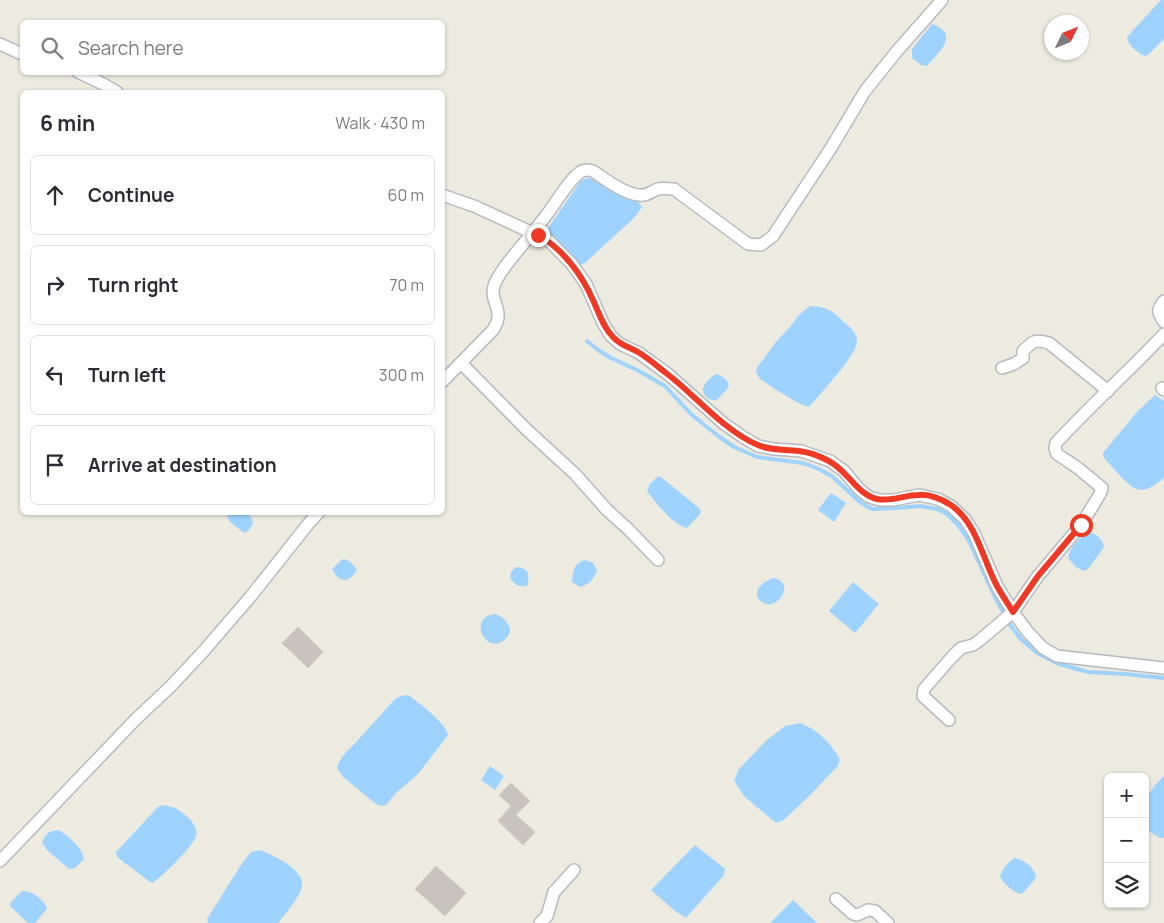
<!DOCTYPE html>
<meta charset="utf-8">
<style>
:root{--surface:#fff;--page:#f7f7f7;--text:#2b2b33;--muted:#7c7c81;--line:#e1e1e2}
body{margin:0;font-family:Manrope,sans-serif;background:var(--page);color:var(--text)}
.controls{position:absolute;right:15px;bottom:15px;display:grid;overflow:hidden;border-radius:8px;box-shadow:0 1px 4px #0004}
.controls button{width:45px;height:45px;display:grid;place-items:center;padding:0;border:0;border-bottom:1px solid var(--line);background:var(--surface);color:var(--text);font:25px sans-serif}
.compass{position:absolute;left:1044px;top:15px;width:45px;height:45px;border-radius:50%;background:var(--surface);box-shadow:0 1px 4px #0004;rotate:47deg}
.stop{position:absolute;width:15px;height:15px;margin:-11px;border:4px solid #ef3924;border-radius:50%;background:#fff}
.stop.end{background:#ef3924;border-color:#fff;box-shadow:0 1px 5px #0008}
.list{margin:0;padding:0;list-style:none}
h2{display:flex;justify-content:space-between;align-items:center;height:65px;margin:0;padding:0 20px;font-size:21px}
h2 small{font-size:16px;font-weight:400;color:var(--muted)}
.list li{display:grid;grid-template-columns:32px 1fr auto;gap:15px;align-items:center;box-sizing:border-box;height:80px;margin:0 10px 10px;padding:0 10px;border:1px solid var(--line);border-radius:8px}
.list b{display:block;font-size:19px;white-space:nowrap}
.list em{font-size:16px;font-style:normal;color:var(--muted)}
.icon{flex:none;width:28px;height:28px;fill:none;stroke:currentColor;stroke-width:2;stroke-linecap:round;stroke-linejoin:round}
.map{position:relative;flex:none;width:1164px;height:923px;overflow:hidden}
.search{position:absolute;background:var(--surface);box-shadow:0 1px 4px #0004;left:20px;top:20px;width:425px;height:55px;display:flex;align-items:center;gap:12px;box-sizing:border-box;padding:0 18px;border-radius:8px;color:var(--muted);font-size:19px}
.panel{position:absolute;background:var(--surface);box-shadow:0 1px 4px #0004;left:20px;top:90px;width:425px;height:425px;border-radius:8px}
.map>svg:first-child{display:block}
</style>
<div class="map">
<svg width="1164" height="923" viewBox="0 0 1164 923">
<rect width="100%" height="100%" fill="#edeae0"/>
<g fill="#9ed3ff">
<path d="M1161,0H1164V39L1149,54L1145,56C1137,53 1128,45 1127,37Z"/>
<path d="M932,24C961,34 939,52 927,66L921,65L912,58V49Z"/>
<path d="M590,178C596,181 601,185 607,189C618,195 635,195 642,207L634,218L585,263L580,265L575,262L547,233L548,228L580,182L584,179Z"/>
<path d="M810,306C827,307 832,310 844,322C850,327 857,333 857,341C858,354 819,395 809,407L800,404L778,391L760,379L756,372L757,367L763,360L775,343L790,327L799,315Z"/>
<path d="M716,374C722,375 726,379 729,384C728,388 726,391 722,394C721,396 718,399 716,400C711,402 702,395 703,389C704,383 711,377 716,374Z"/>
<path d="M1155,395L1164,401V478C1158,483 1150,489 1142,490C1130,491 1113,467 1105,459L1103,456V453L1136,413Z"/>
<path d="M658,476L661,477L700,509L701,513L687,528C672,524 656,503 647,491L650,484Z"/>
<polygon points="831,493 846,503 834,522 818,510"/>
<path d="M229,512C240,512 251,509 253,523L249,530L245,533L243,532L230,522L227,516Z"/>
<path d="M1088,532C1096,533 1103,539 1104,547L1088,569L1083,571L1076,567L1068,558C1069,548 1080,537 1088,532Z"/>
<path d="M343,559C348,559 355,566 357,570C348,584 340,583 332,569Z"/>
<path d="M585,560L593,563L597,570C594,579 590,584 580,587L572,582C573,571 573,564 585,560Z"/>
<path d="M516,567C529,568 530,575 527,586H518L510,579L511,572Z"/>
<path d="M774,578C797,583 776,613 762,602C749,593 763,581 774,578Z"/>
<polygon points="853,582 879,604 855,633 829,611"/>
<path d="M494,614C501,615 507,621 510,628C510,634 508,637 503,641C485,654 468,618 494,614Z"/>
<path d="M408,695C418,702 446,723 448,735L418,774L396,793L386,805L381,806L376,804L342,776L337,768C340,756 350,749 358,740C370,727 382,713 395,699L401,696Z"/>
<path d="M800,723C817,729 832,744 840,760L837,767L810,795L784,820L776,823L744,796L734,781L739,769L767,740L785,726Z"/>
<polygon points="490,766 504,776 495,790 481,780"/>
<polygon points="1164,776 1164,838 1160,838 1145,829 1145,799 1156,784"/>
<path d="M162,805C168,806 175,807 180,811C188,816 199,827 196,836C192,848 163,875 153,883L150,882L117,857L116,852L158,807Z"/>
<path d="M59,830C68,836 82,847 84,859L75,868L69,869L46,849L42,842C47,833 48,831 59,830Z"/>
<polygon points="695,845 725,869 724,875 686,918 674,910 651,890"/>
<path d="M260,850C274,856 309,871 301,890C297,900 285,914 278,923H208L207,919L241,865L251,852Z"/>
<path d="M1015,858C1024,859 1036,869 1036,878L1024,892L1021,894C1013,892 1004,884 1000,877C1002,869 1009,861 1015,858Z"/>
<path d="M22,891C33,890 41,899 47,907L45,911L35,923H28L10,906L11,902Z"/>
<polygon points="793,900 817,923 770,923"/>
</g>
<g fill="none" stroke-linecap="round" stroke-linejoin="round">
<polyline stroke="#9ed3ff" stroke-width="4" points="587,341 598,350 611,358 639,371 665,386 692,415 717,435 734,447 757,457 803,463 819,469 833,477 861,503 872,509 898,508 920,506 937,509 947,514 958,525 968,539 994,595 1010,625 1021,639 1037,653 1059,664 1088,672 1125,674 1164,678"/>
</g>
<g fill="#c8c4bd" stroke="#d2ccbe">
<polygon points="298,627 323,652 308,668 282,643"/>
<polygon points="511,783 530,801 516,815 535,832 523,845 498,821 511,806 499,795"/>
<polygon points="436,866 466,893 445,916 415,889"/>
</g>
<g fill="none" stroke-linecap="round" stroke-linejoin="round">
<g stroke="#b6b9be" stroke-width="14">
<g id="minor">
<polyline points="0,44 22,54"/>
<polyline points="78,72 103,84 117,92"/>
<polyline points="442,195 474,206 548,240 571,263 586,284 603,323 611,336 620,344 639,353 669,375 723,423 743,437 758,446 774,449 801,451 830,461 844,471 859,489 869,497 880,500 893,500 919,495 938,499 951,506 965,519 974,533 997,586 1013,612 1027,631 1043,648 1057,656 1164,668"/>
<path d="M1164,301C1156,311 1158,312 1164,322"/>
<polyline points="461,363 526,429 575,474 607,510 628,529 658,560"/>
<path d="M1002,368L1014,364L1023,358V351C1033,341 1035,339 1049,343L1108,391"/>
<path d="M442,382L493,330C507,308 487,303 495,283C501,270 511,259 519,249C529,237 539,225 548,213C557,201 570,178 582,171C586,169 589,170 593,171C605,179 628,197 643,195C648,195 652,191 658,189C663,188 668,189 674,189L748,244L761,245L773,236L831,148L865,91L897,51L942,0"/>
<polyline points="1162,388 1164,390"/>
<path d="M949,720L923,696L924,689L952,657L961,648L973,645L980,640L1013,612L1038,576L1081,525L1100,494L1102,488L1078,468L1057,454L1055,448L1056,443C1091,405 1129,371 1164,334"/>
<polyline points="0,861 136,719 170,687 202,653 251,596 309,523 319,512"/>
<polyline points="836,899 853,914 857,915 868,910 875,911 888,923"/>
<polyline points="540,923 547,916 554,892 574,870"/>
</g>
</g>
<use href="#minor" stroke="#fff" stroke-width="11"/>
</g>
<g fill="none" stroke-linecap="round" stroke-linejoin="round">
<path stroke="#ef3924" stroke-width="6" d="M538,235C563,249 582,275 593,300C599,313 603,327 613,337C620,345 629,347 638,352C648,358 657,366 666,373C686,388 703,407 723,423C733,431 745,440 758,445C771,451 785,449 799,451C808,452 819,456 827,460C848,470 856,494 877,499C892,502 904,495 919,495C929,494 942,499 951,505C977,523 983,560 997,586C1002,595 1008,604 1013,612L1038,576L1081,525"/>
</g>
</svg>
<div class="controls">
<button>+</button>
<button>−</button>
<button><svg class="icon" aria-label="layers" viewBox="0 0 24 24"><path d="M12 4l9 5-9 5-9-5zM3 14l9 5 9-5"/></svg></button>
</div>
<svg class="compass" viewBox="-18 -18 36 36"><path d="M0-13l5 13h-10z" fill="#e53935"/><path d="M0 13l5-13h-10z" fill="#7c7c81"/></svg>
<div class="stop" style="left:1081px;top:525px"></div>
<div class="stop end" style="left:538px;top:235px"></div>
<div class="search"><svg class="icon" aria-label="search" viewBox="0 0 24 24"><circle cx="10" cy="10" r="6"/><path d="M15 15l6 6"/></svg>Search here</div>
<section class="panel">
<h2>6 min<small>Walk · 430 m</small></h2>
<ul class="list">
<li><svg class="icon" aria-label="ahead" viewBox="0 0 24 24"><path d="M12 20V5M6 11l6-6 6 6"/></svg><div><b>Continue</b></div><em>60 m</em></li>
<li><svg class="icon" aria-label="right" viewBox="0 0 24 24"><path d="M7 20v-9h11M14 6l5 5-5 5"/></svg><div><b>Turn right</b></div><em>70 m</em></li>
<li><svg class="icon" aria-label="left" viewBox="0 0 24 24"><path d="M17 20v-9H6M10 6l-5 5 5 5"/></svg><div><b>Turn left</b></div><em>300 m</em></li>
<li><svg class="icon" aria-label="arrive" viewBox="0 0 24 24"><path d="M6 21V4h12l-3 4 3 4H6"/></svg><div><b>Arrive at destination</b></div></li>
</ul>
</section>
</div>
